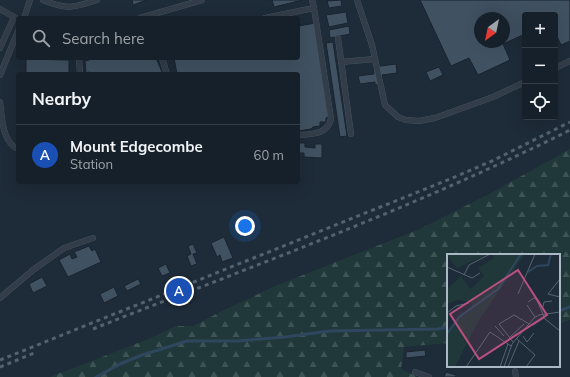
<!DOCTYPE html>
<meta charset="utf-8">
<style>
:root{--surface:#16202a;--page:#232d36;--text:#f1f3f6;--muted:#9ea3a8;--line:#353e47;--accent:#77b8ff}
body{margin:0;font-family:Mulish,sans-serif;background:var(--page);color:var(--text)}
.controls{position:absolute;right:12px;top:12px;display:grid;overflow:hidden;border-radius:4px;box-shadow:0 4px 16px #0002}
.controls button{width:36px;height:36px;display:grid;place-items:center;padding:0;border:0;border-bottom:1px solid var(--line);background:var(--surface);color:var(--text);font:20px sans-serif}
.compass{position:absolute;left:474px;top:12px;width:36px;height:36px;border-radius:50%;background:var(--surface);box-shadow:0 4px 16px #0002;rotate:213deg}
.you{position:absolute;left:245px;top:226px;width:14px;height:14px;margin:-10px;border:3px solid #fff;border-radius:50%;background:#1a73e8;box-shadow:0 0 0 6px #1a73e833}
.badge{display:grid;place-items:center;width:26px;height:26px;border-radius:50%;background:var(--accent);color:#fff;font-size:13px;font-weight:700}
.pin{position:absolute;translate:-50% -50%;border:2px solid #fff;box-shadow:0 1px 4px #0006}
.list{margin:0;padding:0;list-style:none}
h2{display:flex;justify-content:space-between;align-items:center;height:52px;margin:0;padding:0 16px;font-size:17px}
h2 small{font-size:13px;font-weight:400;color:var(--muted)}
.list li{display:grid;grid-template-columns:26px 1fr auto;gap:12px;align-items:center;box-sizing:border-box;height:60px;padding:0 16px;border-top:1px solid var(--line)}
.list b{display:block;font-size:15px;white-space:nowrap}
.list p{margin:0;font-size:13px;white-space:nowrap;color:var(--muted)}
.list em{font-size:13px;font-style:normal;color:var(--muted)}
.icon{flex:none;width:22px;height:22px;fill:none;stroke:currentColor;stroke-width:2;stroke-linecap:round;stroke-linejoin:round}
.map{position:relative;flex:none;width:570px;height:377px;overflow:hidden}
.search{position:absolute;background:var(--surface);box-shadow:0 4px 16px #0002;left:16px;top:16px;width:284px;height:44px;display:flex;align-items:center;gap:10px;box-sizing:border-box;padding:0 14px;border-radius:4px;color:var(--muted);font-size:15px}
.panel{position:absolute;background:var(--surface);box-shadow:0 4px 16px #0002;left:16px;top:72px;width:284px;height:112px;border-radius:4px}
.map>svg:first-child{display:block}
</style>
<div class="map">
<svg width="570" height="377" viewBox="0 0 570 377">
<defs>
<pattern id="forest-firs" width="22" height="20" patternUnits="userSpaceOnUse"><rect width="22" height="20" fill="#203839"/><path d="M5 1l3.5 6h-7zM16 11l3.5 6h-7z" fill="#3e5354"/></pattern>
</defs>
<rect width="100%" height="100%" fill="#1e2b38"/>
<polygon fill="url(#forest-firs)" points="570,149 570,320 559,324 559,255 448,255 448,343 404,347 401,369 418,377 50,377 151,338 176,326 193,326 220,312 275,286 420,229 489,194"/>
<g fill="none" stroke-linecap="round" stroke-linejoin="round">
<g stroke="#2e475f" stroke-width="3">
<polyline points="559,311 570,307"/>
<polyline points="96,377 120,364 142,355 187,341 237,341 285,337 330,331 438,329 448,327"/>
</g>
</g>
<g fill="#405161" stroke="#19242f" fill-rule="evenodd">
<polygon points="132,0 147,0 133,5"/>
<polygon points="272,0 303,0 274,7"/>
<polygon points="341,0 342,6 329,8 327,1"/>
<path d="M420,0H570V41L561,45L555,32V15H525V34L503,44L510,60L478,75L469,58L451,66ZM480,18H504V42H480Z"/>
<polygon points="346,12 348,23 329,27 326,15"/>
<polygon points="316,23 329,116 326,118 326,122 320,122 320,126 313,127 311,129 298,131 298,74 177,74 174,58 298,58 298,26"/>
<polygon points="349,26 350,34 330,38 329,30"/>
<polygon points="333,42 347,136 340,137 326,43"/>
<polygon points="89,58 156,58 163,74 91,74 90,72 86,73 85,61 89,60"/>
<polygon points="26,59 69,60 69,74 26,74"/>
<polygon points="396,64 397,73 382,75 383,84 375,85 375,82 360,84 358,76 374,74 373,67"/>
<polygon points="439,67 443,75 430,81 426,72"/>
<polygon points="298,143 305,143 305,147 315,148 315,144 322,144 322,158 304,157 304,153 298,153"/>
<polygon points="224,237 233,258 222,262 220,255 217,257 211,243"/>
<polygon points="193,244 197,253 193,254 197,264 191,266 187,256 191,254 188,246"/>
<polygon points="89,246 92,251 95,249 101,262 68,277 59,260 70,254 72,259 77,257 74,252"/>
<polygon points="166,264 170,273 162,276 158,268"/>
<polygon points="42,277 47,286 33,293 29,284"/>
<polygon points="138,279 141,284 127,291 124,286"/>
<polygon points="114,287 118,296 104,303 100,294"/>
<polygon points="425,350 426,356 406,358 406,352"/>
<polygon points="446,372 456,375 455,377 444,377"/>
</g>
<g fill="none" stroke-linecap="round" stroke-linejoin="round">
<g stroke="#4f5b67" stroke-width="6">
<g id="lane">
<path d="M43,0C67,10 73,8 97,0"/>
<polyline points="357,0 372,45 385,105 398,117 406,120 419,121 435,118 493,97 525,82"/>
<polyline points="0,9 18,19"/>
<polyline points="24,18 30,0"/>
<polyline points="140,18 202,0"/>
<polyline points="265,18 314,8"/>
<polyline points="338,38 351,134"/>
<polyline points="0,48 14,17"/>
<polyline points="79,58 80,74"/>
<polyline points="162,58 167,74"/>
<polyline points="341,62 375,59"/>
<polyline points="555,68 570,61"/>
<polyline points="0,75 18,31"/>
<path d="M0,102C2,117 2,142 18,149"/>
<path d="M298,135C312,134 327,135 331,119L314,8L312,0"/>
<polyline points="0,298 33,270 64,248 93,238"/>
<polyline points="515,371 516,377"/>
<polyline points="415,372 429,377"/>
</g>
</g>
<use href="#lane" stroke="#323d49" stroke-width="5.5"/>
<g stroke="#536270" stroke-width="3" stroke-dasharray="4 4" stroke-linecap="butt">
<path d="M93,329C142,309 192,291 242,271C353,228 464,183 570,130"/>
<polyline points="0,360 450,179 492,161 570,122"/>
<polyline points="0,367 37,352"/>
</g>
</g>
<g transform="translate(447 254)">
<rect width="113" height="113" fill="#1e2b38"/>
<path d="M3,0H41L10,14L1,2ZM44,0H78L32,66L8,113H0V76L25,51L24,48L11,46L0,50L1,34L14,22L24,35L37,22L31,14L47,4Z" fill="#203839"/>
<path fill="none" stroke="#2e475f" stroke-width="2" d="M81,18L90,12L101,11L104,0M0,80L12,63L51,35L74,0"/>
<path fill="none" stroke="#566371" stroke-width="1" d="M0,13L25,24L33,19M17,21L22,11L43,0M113,25L101,40L113,43M71,40L88,0M81,48L87,44L90,46L98,65L113,77M80,51L88,63M96,53L97,48L105,47M0,59L9,52L22,49M86,71L97,64M48,72L57,82M76,82L80,88L87,79M62,84L77,70M69,84L88,101L79,113M66,88L52,70L67,61L82,70M19,113L43,78L64,92M53,113L61,90M57,113L65,90L87,64L92,61L113,58M61,113L72,87"/>
<path fill="#ba5080" fill-opacity="0.15" stroke="#ba5080" stroke-width="2" d="M71,16L100,61L32,105L3,60Z"/>
<rect width="113" height="113" fill="none" stroke="#abb8c6" stroke-width="2"/>
</g>
</svg>
<div class="controls">
<button>+</button>
<button>−</button>
<button><svg class="icon" aria-label="locate" viewBox="0 0 24 24"><circle cx="12" cy="12" r="6"/><path d="M12 2v4M12 18v4M2 12h4M18 12h4"/></svg></button>
</div>
<svg class="compass" viewBox="-18 -18 36 36"><path d="M0-13l5 13h-10z" fill="#e53935"/><path d="M0 13l5-13h-10z" fill="#9ea3a8"/></svg>
<div class="you"></div>
<div class="pin badge" style="left:179px;top:291px;background:#1a4fb4">A</div>
<div class="search"><svg class="icon" aria-label="search" viewBox="0 0 24 24"><circle cx="10" cy="10" r="6"/><path d="M15 15l6 6"/></svg>Search here</div>
<section class="panel">
<h2>Nearby<small></small></h2>
<ul class="list">
<li><span class="badge" style="background:#1a4fb4">A</span><div><b>Mount Edgecombe</b><p>Station</p></div><em>60 m</em></li>
</ul>
</section>
</div>
